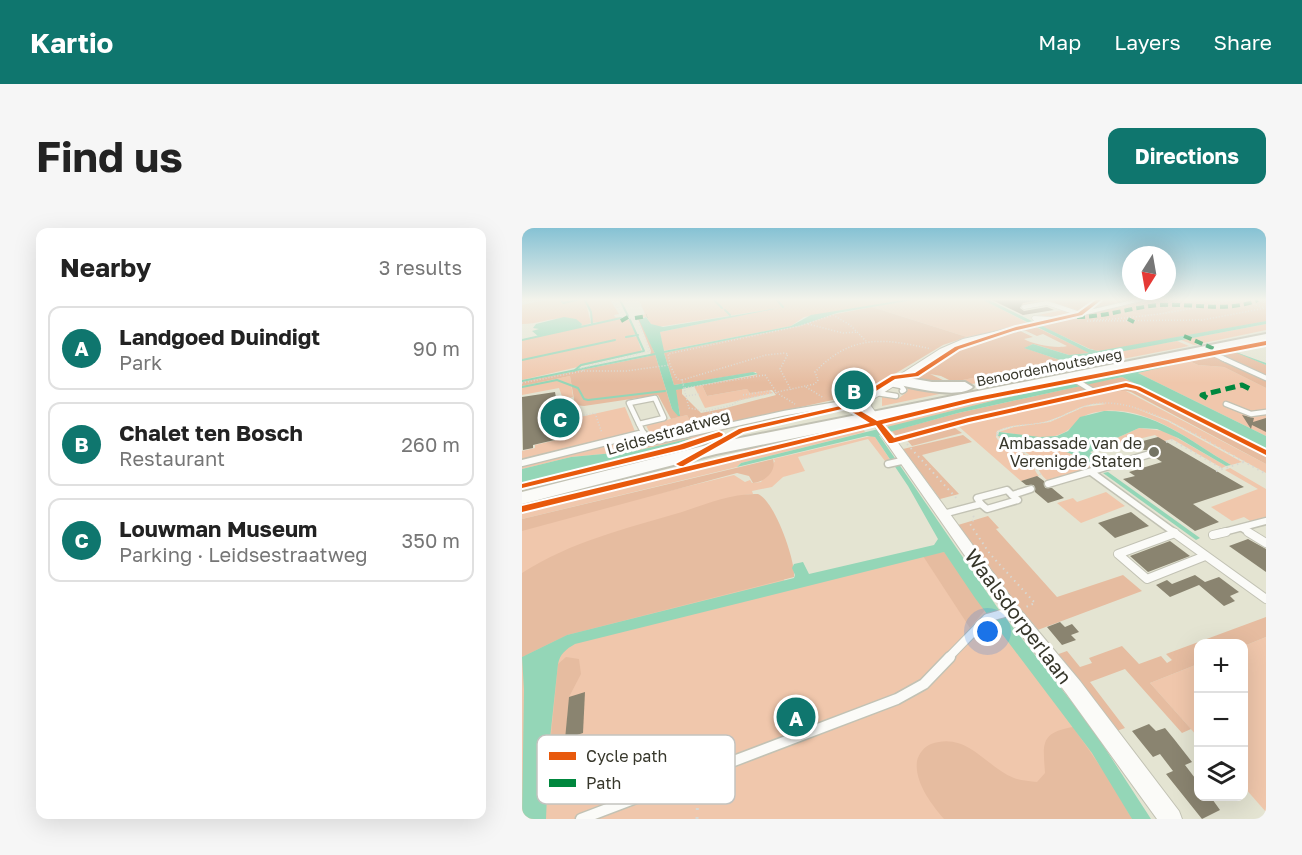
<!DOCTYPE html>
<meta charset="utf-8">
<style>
:root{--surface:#fff;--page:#f6f6f6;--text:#222;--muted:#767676;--line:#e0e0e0;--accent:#0f766e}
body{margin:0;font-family:"Golos Text",sans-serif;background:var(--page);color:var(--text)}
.controls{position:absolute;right:18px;bottom:18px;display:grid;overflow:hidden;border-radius:12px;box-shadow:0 6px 24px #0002}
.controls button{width:54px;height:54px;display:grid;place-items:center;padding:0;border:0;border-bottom:2px solid var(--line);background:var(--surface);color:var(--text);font:30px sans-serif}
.compass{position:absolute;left:600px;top:18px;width:54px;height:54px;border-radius:50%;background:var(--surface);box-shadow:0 6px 24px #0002;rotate:191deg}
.you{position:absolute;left:466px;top:404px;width:21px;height:21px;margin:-15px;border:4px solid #fff;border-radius:50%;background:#1a73e8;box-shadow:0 0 0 9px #1a73e833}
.badge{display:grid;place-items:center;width:39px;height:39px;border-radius:50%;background:var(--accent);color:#fff;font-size:20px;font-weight:700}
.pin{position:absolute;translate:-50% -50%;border:3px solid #fff;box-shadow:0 2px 6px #0006}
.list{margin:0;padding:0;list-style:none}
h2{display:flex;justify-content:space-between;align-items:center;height:78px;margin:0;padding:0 24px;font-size:26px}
h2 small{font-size:20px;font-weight:400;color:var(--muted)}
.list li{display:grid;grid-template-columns:39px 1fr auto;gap:18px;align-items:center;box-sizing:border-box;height:84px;margin:0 12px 12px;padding:0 12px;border:2px solid var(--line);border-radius:12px}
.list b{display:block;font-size:22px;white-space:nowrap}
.list p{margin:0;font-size:20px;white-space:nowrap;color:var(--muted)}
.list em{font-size:20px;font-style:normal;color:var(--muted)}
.icon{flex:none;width:33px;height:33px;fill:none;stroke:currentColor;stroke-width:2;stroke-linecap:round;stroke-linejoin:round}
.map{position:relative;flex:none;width:744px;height:591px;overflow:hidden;border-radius:12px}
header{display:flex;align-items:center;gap:36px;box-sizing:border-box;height:84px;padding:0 30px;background:var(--accent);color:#fff}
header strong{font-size:28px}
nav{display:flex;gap:33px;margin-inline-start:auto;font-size:21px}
.intro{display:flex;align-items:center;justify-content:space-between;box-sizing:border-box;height:144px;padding:0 36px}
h1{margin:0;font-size:42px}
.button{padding:15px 27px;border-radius:12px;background:var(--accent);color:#fff;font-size:21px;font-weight:700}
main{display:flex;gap:36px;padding:0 36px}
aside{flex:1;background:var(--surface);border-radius:12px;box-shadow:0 6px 24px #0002}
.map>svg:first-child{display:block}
</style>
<header>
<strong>Kartio</strong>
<nav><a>Map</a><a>Layers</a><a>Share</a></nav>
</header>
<div class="intro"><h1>Find us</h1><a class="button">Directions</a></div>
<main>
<aside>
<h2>Nearby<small>3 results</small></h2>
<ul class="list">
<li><span class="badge">A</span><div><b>Landgoed Duindigt</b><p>Park</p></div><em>90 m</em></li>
<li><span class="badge">B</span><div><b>Chalet ten Bosch</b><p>Restaurant</p></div><em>260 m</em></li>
<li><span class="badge">C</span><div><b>Louwman Museum</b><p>Parking · Leidsestraatweg</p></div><em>350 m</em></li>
</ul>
</aside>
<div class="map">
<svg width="744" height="591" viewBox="0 0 744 591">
<rect width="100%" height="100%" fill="#e4e4d2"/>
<g fill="#f0c7ac">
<path d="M24,72H63L69,95L59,98L60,96C40,83 22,96 0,96V77Z"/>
<polygon points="64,72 88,72 97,86 92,87 93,89 99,90 70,95 69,83"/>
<polygon points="117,72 381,72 282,89 269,98 141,123 138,104 256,80 136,99 129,96 124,89 118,90 118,88 123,86"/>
<polygon points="391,72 461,72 508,96 445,109 350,79"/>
<polygon points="488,72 744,72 744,94 637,116 655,113 667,118 590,133 580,127 576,128 586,134 437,158 429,154 573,127 560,88 551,84 531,89 516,87 541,82 526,74 500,78"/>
<polygon points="97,91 108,92 114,106 104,109 115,109 120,124 0,152 0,112"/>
<polygon points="744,96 744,102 672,117 659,112"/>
<polygon points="665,132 676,137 702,139 744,160 744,208 616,145"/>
<polygon points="602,142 588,148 478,171 367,199 364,196 445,174"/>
<polygon points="48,148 51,169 41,171 37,160 0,167 0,158"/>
<polygon points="379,156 446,160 360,178 360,169 377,170 385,164 386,161"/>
<polygon points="180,157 185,168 225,161 228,165 247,162 251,165 183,180 172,158"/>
<path d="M602,162L744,236V245L646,192L610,179L645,193L720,234L709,237C669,214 623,174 575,184C553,188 556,198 541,205C522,215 497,205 477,204L492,199L528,194L562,179L584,176C562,173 546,187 526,193C509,198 491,195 475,203L474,209L476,212C486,219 499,221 507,230C512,235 511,242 517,248L499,253L435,197L579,163L583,165Z"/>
<polygon points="103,179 114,206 0,233 0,223 13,220 13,217 43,210 40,193"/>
<polygon points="165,187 173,202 130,210 124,197"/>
<polygon points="340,195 343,198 216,227 230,217"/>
<polygon points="208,200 164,216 100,232 170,211 113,223 49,229 0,241 0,236 116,209 119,214 130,216"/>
<polygon points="617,200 643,203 704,238 700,240 650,211 642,213 633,207 587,218 586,214"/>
<polygon points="341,201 343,204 219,235 215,239 0,291 0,282"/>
<polygon points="349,208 353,209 369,233 363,233 346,211 276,229 283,243 261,249 250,259 230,263 231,266 222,267 264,356 427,314 616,591 0,591 0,299 212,247 223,254 228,252 230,255 239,254 253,233 251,231"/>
<path d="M476,208L494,211L511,217L543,222L570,239L526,253C513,242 518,238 510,229C500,219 485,219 476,208Z"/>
<polygon points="708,240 744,261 744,289 730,294 722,289 710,293 689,279 736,261 703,242"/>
<polygon points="584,264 603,278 559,295 535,275 551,270 555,274"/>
<polygon points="744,409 744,584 722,559 722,418"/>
<polygon points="676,436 676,509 628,455"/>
</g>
<g fill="#e6bca0">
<polygon points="524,72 614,72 562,84"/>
<polygon points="627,72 744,72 744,93 580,123 568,121 519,98"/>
<polygon points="350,79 445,109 421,117 346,162 333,157 324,160 329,168 173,202 165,187 149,191 136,167 62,178 53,177 48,148 0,158 0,154 128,128 129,123 116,91 118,90 133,126 150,181 158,187 153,162 160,160 160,166 179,185 204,180 254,167 250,162 228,165 225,161 185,168 180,157 235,147 234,144 152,157 142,125 277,98 298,89"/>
<path d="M514,99L568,125L547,127L511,116L503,120L538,132L431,154L419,148L408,146L425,154L409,157L392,151L438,120L498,103L511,109L502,111C510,116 535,121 545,118L521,106L515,108L502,102Z"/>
<polygon points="712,123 744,137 744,149 695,126"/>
<polygon points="685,126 691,127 744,150 744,160 702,139 676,137 665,132 687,127 614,142 605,141"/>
<polygon points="600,149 744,221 744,224 616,159 598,156 573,161 565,156"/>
<polygon points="558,158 567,163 439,192 381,209 375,209 370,203 436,185"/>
<path d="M598,158L617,162L744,227V236L609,164C599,160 588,167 579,163Z"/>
<polygon points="430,198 440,205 390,218 384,211"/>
<polygon points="441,207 450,214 400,227 437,266 418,271 381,221"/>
<path d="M251,231C255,243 243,254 231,255L227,248L215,245L0,303V291Z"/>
<path d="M236,266C253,273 274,334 272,349L45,407L0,429V345C48,314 105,300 160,284C184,276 210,265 236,266Z"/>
<polygon points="466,288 477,300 474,301 535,369 601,347 620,363 513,403 436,297"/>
<polygon points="422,324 463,382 448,400 401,328"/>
<polygon points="744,389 744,409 722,418 722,416 676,416 676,436 628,455 669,501 660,505 603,441 568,454 603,500 589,505 531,428 545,423 558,439 570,435 567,430 600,418 617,436 639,428 645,435 650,432 644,426"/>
<polygon points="44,429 57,431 59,446 47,469 43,511 28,517 36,436"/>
<path d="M551,499L587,551L610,591H422C410,577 392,554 395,533C397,525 402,519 409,516C445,503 464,539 492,550C499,553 508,553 515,554L523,545C521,515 518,505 551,499Z"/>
</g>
<g fill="#94d6b7">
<polygon points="381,72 391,72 315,85 277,98 142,125 152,157 231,144 236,146 154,162 158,188 156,188 150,181 133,126 117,92 124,89 129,96 141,99 257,80 138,104 142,123 269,98 289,87"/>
<path d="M461,72H467L567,121L576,123L744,93V96L581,127L610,143L708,122L744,135V137L710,123L616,145L744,208V221L600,149L436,185L357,207L475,379L568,497L629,591H610L570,525L453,370L422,324L53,416C44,421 38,426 36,436L27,520L24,591H0L2,462L0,429L45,407L272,350L273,347L270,340L272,336L281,334L287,346L412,317L416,311L386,258L353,209L345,208L215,239L219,235L478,171L587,148L602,143L573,127L538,132L502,120L511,116L547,127L567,125Z"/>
<polygon points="42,89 54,91 60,96 59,99 16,108 10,103 17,101 11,100 14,96"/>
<path d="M582,183C633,182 666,212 709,237L704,238L656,210L635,201L617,200L588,213L587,218L568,224L583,235L570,239C546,221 541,223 513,218C500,215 490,209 476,208L477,204L518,209L535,208L546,203L558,189Z"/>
<polygon points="170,210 152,217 0,255 0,241 49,229 113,223"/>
<polygon points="586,244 678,310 674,312 581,245"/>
</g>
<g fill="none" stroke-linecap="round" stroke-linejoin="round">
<g stroke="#94d6b7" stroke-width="2">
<polyline points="39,72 41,75 55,72"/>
<polyline points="63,72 69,84 70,96"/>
<polyline points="98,72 106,88"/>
<polyline points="192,72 200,80"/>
<polyline points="255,72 261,79"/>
<polyline points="203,82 208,87"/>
<polyline points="104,109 116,107"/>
<polyline points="0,112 99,90"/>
<polyline points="0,132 93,112"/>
<polyline points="52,143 59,137 122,123 108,92"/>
<polyline points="0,153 133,126"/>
<polyline points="0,159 35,152 56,160 62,171 66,172 143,163"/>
</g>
</g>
<g fill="#8a8470">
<polygon points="470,72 518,72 501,75 498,80 502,83 525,79 532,82 501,87"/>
<polygon points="33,164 41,210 11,217 11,220 1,222 0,169"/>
<polygon points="720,187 732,190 731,194 744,190 744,204 730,197 729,201"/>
<polygon points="636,209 722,259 671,276 697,294 673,303 601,251 613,248 607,244 640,234 632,229 631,222 622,222 617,219 622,217 617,214"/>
<polygon points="515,248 522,253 523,260 530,260 542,270 526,275 513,264 512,257 504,257 499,253"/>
<polygon points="609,284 627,298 593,310 576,295"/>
<polygon points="726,311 744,321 744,344 707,318"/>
<polygon points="648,313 668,328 626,344 608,328"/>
<polygon points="673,347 683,354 697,349 717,364 708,368 713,373 702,378 677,357 648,369 634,357 645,352 650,356"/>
<polygon points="538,394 543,399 550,396 557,404 549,407 554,412 540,417 525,399"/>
<polygon points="63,464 61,505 43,511 47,469"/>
<polygon points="627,496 634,503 643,500 652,511 670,534 663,537 676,554 676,568 688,568 698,582 680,591 644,546 651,543 638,526 631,529 610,503"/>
</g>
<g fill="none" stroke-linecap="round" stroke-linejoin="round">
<g stroke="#c2c2b4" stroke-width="5">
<g id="service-far4">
<polyline points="502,79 525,75 558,86"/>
<polyline points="517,95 512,90 535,91"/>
<polyline points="682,122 704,132"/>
</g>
</g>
<g stroke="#c2c2b4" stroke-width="7">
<g id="service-far3">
<polyline points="700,130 744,150"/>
<polyline points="548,149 571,163"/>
<polyline points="369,156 379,158 382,162 380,163"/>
<polyline points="355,165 374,168"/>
<polygon points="133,170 142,190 117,196 107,175"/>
<polyline points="704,176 729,186 744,184"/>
<polyline points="117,196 123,208"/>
<polyline points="111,208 121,205"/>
<polyline points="158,208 263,185 346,171"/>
</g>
</g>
<g stroke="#c2c2b4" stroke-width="9">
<g id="service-far2">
<polyline points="122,206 126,214 165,206"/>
<polyline points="0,235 117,206"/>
<polyline points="366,236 384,232"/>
<polyline points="569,244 653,305"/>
<polyline points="526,256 628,226"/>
<polyline points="459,276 455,270 485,262 490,267"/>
<polyline points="421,286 459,276 465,281 496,272 490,267 509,261"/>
<polyline points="720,300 728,305"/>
<polyline points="698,305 744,293"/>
</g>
</g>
<g stroke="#c2c2b4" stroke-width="10">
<g id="service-far1">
<polyline points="651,304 744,371"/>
<polyline points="726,304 744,315"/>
<polyline points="653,305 596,326 625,351 683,328"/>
<polyline points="691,307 704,304"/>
<polyline points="426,430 465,390 490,383"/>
</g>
</g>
<g stroke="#c2c2b4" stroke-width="13">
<polyline id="service" points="59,591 375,471 402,456 428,429"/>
</g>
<g stroke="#c2c2b4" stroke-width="2">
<polygon id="minor" points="611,72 623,72 447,115 424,125 350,172 349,178 496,379 558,453 657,583 660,591 635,591 544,465 484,387 339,178 343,169 418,121 441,111"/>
</g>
<g stroke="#c2c2b4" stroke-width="4">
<g id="primary">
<polygon points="744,106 744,114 194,226 0,276 0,264 193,215"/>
<path d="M375,148L410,154H443L451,159C439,172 386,159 370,155L368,152L370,149Z"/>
</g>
</g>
<g stroke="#d8d8d2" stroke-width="1.5" stroke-dasharray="1 2" stroke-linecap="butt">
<polyline points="720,72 743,80"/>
<polyline points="736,72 744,75"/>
<path d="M572,92C618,90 663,83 708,72"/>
<polyline points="565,93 680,92 744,80"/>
<polyline points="286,96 321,105 336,104"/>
<polyline points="61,143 59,140 128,123 116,93 102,88 90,72"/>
<polyline points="160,152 244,127 263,125 266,126 258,141 269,162"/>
<polyline points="0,155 61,143 104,143 148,137"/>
<polyline points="284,159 302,170"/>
<polyline points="163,160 243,147 255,165 273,176"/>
<polyline points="221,167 247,163 250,166"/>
<polyline points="164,168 178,166"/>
<path d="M184,183L210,177L217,172L293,156L296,152L293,144C329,106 362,110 409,121"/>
<polyline points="209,188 167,180 160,152 155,151 148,137 146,126 278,98 311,87 328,97 344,113"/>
<polyline points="38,192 73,185 80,205"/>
<path d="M475,208V204C491,195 507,198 524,194C539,190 552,181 567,177C603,168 645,192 676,208"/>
</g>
<g stroke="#d8d8d2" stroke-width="2" stroke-dasharray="1.5 4" stroke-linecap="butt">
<polyline points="475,206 479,213 505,226 521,250"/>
<polyline points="673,206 744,246"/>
<polyline points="644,214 650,212 701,241"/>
<polyline points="385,216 437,273"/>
<polyline points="694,243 722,234"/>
<polyline points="451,288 453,290 448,296 468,326 513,375 504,379"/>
</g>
<polyline stroke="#d8d8d2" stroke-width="3" stroke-dasharray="2 7" stroke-linecap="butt" points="175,591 176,559"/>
<use href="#service-far4" stroke="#fbfbf8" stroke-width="4"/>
<use href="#service-far3" stroke="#fbfbf8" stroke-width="4.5"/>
<use href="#service-far2" stroke="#fbfbf8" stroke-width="6"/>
<use href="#service-far1" stroke="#fbfbf8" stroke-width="8"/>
<use href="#service" stroke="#fbfbf8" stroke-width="10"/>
<use href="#minor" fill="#fbfbf8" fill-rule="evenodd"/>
<use href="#primary" fill="#fbfbf8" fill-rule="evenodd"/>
<g stroke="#00873e" stroke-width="4" stroke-dasharray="8 4" stroke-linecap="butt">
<path d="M555,89C584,89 610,79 638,77C672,75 704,85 736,72"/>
<polyline points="113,90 125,88"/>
<polyline points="606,91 612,94"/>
<polyline points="99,93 106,89"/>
<polyline points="662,108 695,122"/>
</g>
<polyline stroke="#00873e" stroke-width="5" stroke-dasharray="10 5" stroke-linecap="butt" points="685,170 680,167 720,157 730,162"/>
<g stroke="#fff" stroke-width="4">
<g id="cycleway">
<polygon points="574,72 579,72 560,87 491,103 437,121 396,148 373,151 330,178 355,193 450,170 744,113 744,117 450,174 360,196 372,210 446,190 604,155 618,159 744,222 744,227 614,161 604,159 447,194 370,215 367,215 354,197 0,284 0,278 348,195 324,180 221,204 161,238 158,238 154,236 217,201 323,177 370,148 393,145 433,119 494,99 556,85"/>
<polygon points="197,204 201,206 200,208 162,221 0,260 0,256 157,217"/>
</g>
</g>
<use href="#cycleway" fill="#e8590c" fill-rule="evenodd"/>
</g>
<linearGradient id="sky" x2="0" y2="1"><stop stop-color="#86c2d4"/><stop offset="0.46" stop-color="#f3f3eb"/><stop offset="1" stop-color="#f3f3eb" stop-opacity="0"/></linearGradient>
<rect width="744" height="155" fill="url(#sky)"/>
<circle fill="#747465" stroke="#fff" stroke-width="2" cx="632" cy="224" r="6"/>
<g text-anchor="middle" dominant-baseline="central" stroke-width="6" stroke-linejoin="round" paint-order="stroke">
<g font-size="14" fill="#37372b" stroke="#fff">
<text transform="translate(527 139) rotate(-11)">Benoordenhoutseweg</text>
</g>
<g font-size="16" fill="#37372b" stroke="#fff">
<text transform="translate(146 204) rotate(-16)">Leidsestraatweg</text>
</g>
<g font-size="16" fill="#37372b" stroke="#fff" text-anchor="end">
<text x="620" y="215">Ambassade van de<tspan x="620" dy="18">Verenigde Staten</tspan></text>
</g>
<g font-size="20" fill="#37372b" stroke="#fff">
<text transform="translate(497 388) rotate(53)">Waalsdorperlaan</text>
</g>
</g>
<rect x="15" y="507" width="198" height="69" rx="9" fill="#fff" stroke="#c3c3bf" stroke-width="1.5"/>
<rect x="27" y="524" width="27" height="8" fill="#e8590c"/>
<rect x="27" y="551" width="27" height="8" fill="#00873e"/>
<g font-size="16" fill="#37372b">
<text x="64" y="534">Cycle path</text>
<text x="64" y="561">Path</text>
</g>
</svg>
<div class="controls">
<button>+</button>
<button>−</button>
<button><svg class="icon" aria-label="layers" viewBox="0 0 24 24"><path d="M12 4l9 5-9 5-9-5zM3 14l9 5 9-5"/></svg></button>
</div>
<svg class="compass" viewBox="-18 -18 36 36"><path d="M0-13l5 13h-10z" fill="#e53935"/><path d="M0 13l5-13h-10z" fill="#767676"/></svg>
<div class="you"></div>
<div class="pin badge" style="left:274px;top:489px">A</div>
<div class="pin badge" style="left:332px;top:162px">B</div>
<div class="pin badge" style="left:38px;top:190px">C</div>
</div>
</main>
